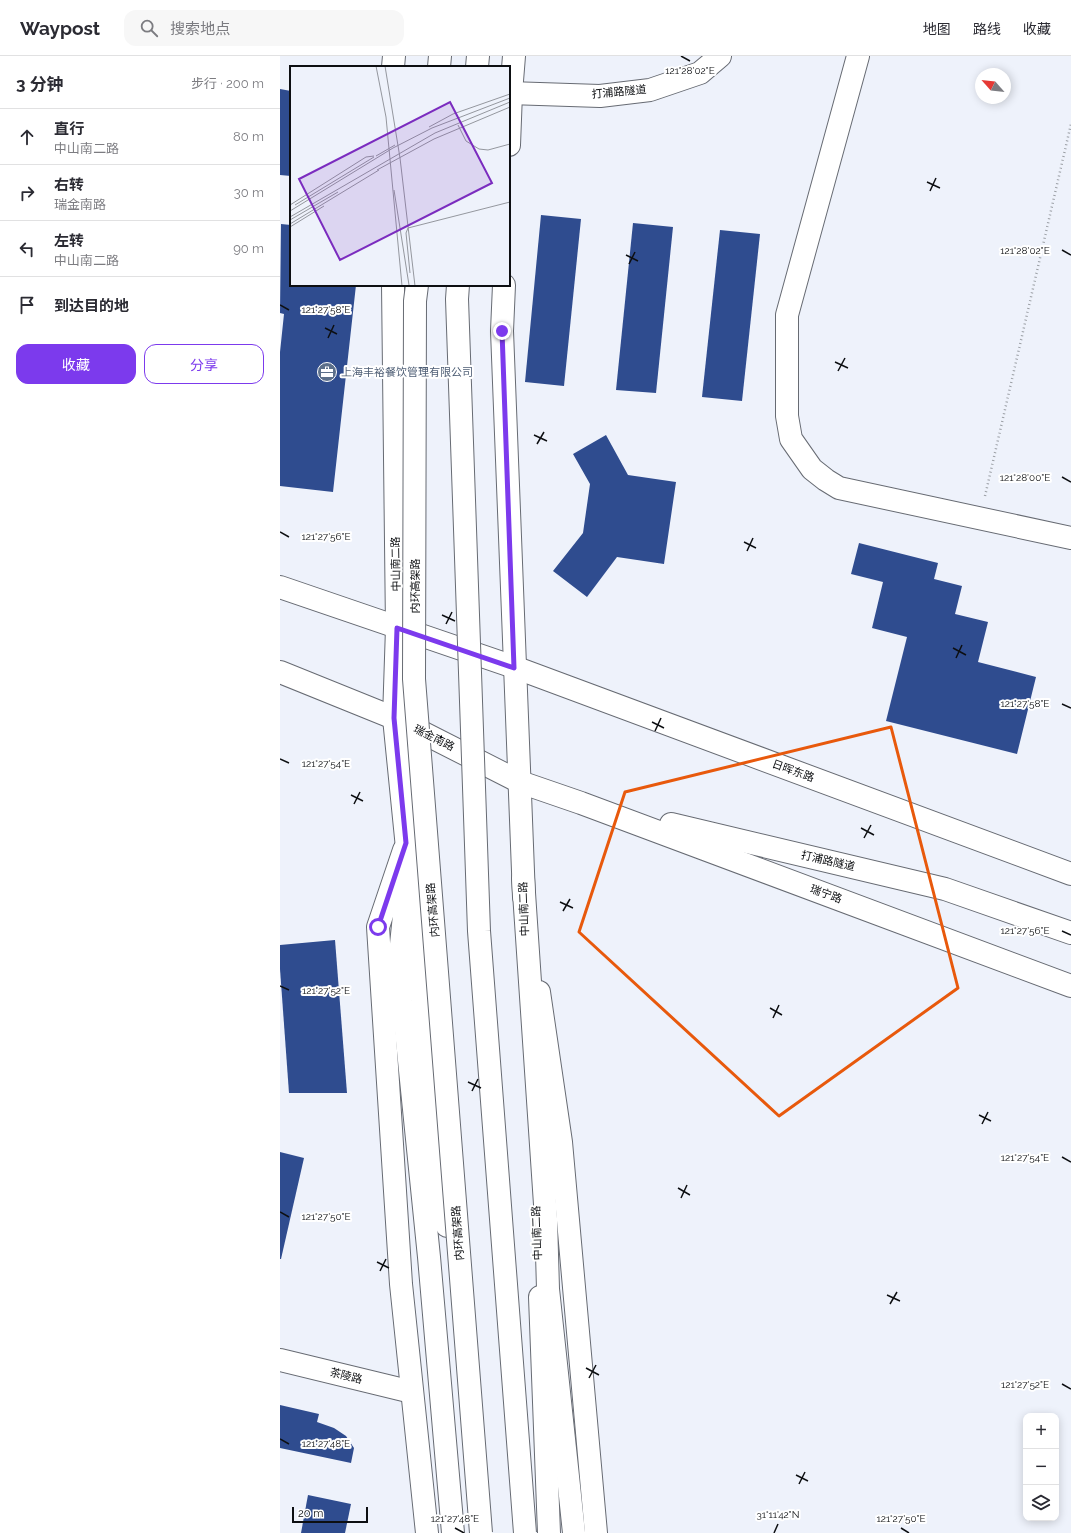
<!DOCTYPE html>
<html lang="zh">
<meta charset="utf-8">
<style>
:root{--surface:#fff;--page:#f7f7f7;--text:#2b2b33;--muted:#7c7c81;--line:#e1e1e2;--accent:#7c3aed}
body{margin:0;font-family:Raleway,"Noto Sans SC",sans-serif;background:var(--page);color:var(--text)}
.controls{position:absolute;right:12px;bottom:12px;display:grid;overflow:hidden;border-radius:8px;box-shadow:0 2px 10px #0003}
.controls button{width:36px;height:36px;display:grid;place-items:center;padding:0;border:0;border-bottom:1px solid var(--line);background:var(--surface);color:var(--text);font:20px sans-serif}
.compass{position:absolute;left:695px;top:12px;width:36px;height:36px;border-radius:50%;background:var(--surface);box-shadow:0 2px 10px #0003;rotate:297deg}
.scale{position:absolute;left:12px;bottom:10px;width:76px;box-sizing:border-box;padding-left:4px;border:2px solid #0d0f12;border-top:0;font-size:11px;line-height:14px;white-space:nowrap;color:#0d0f12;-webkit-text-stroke:3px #fff;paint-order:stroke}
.stop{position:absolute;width:12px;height:12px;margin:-9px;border:3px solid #7c3aed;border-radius:50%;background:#fff}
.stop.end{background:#7c3aed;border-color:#fff;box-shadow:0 1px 4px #0008}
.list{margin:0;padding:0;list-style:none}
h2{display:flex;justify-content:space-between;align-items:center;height:52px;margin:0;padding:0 16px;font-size:17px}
h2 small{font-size:13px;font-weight:400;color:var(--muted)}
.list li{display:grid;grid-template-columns:26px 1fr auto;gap:12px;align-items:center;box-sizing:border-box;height:56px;padding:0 16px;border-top:1px solid var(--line)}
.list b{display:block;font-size:15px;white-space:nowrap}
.list p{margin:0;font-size:13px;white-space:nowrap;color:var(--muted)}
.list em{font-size:13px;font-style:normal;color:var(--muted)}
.actions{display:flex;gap:8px;padding:12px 16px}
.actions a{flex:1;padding:9px 0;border:1px solid var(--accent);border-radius:12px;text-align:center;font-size:14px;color:var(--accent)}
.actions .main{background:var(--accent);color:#fff}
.icon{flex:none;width:22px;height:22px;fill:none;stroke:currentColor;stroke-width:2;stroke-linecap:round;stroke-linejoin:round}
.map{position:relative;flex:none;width:791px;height:1477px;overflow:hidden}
header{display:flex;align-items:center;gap:24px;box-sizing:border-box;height:56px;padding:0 20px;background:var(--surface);border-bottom:1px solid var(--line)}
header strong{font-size:19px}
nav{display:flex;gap:22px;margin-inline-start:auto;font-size:14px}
.search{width:280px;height:36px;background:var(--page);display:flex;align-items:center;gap:10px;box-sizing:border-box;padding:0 14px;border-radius:12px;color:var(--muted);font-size:15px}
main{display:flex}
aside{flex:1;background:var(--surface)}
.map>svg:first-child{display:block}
</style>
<header>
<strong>Waypost</strong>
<div class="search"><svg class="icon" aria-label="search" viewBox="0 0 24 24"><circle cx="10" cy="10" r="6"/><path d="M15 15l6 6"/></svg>搜索地点</div>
<nav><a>地图</a><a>路线</a><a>收藏</a></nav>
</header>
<main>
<aside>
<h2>3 分钟<small>步行 · 200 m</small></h2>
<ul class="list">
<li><svg class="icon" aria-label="ahead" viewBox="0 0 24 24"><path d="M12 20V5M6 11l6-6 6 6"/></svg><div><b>直行</b><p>中山南二路</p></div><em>80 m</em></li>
<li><svg class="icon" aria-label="right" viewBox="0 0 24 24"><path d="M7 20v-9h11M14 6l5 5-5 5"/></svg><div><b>右转</b><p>瑞金南路</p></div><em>30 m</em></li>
<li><svg class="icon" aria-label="left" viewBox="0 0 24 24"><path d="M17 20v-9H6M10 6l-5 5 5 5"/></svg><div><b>左转</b><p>中山南二路</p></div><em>90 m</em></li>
<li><svg class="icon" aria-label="arrive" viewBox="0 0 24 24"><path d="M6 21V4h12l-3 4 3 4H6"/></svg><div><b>到达目的地</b></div></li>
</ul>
<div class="actions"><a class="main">收藏</a><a>分享</a></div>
</aside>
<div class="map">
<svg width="791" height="1477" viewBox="0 0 791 1477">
<rect width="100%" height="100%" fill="#eef2fb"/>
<g fill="#2f4c8f">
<polygon points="0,33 11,35 11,120 0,119"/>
<polygon points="261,159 301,163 284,330 245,326"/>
<polygon points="353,167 393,171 376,337 336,334"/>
<polygon points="1,168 11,169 11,229 76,229 53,436 0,430 0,296 4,258 0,257"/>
<polygon points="440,174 480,178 462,345 422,341"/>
<polygon points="326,379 348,419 396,426 384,508 337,501 307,541 273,515 303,477 310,428 293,398"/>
<polygon points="579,487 658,507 654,523 682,530 675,558 708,566 698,606 756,621 737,698 606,665 627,581 592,572 603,526 571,518"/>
<polygon points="55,884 67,1037 9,1037 0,913 0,889"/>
<polygon points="0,1096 24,1102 1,1203 0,1203"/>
<polygon points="0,1349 39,1358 37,1366 54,1372 66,1380 74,1392 71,1407 0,1392"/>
<polygon points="28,1439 71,1448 65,1477 21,1477"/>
</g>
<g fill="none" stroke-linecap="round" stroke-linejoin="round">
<g stroke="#676b73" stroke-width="24">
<g id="minor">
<polyline points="578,0 507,259 507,360 511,383 532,413 546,424 559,432 791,482"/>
<polyline points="0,1304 132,1336"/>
</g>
</g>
<g stroke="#676b73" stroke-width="24">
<g id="major">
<polyline points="113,11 114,0"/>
<polyline points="229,37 320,40 370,34 420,17 440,0"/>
<polyline points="229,89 231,37 234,0"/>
<polyline points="113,229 117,572 114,662 141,932 167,1170"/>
<polyline points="224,229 222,275 244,841"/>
<polyline points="0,531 234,611 791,818"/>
<polyline points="0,616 114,662 240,726 301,747 791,930"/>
<polyline points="391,768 665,833 791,877"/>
<polyline points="124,794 98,871 121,1228 147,1477"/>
<polyline points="259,936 281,1086 316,1477"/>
<polyline points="260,1241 269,1477"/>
</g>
</g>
<g stroke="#676b73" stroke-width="24">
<g id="highway">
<polyline points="159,11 160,0"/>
<polyline points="197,11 198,0"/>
<polyline points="129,812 120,898 123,945 149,1201 173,1477"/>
<polyline points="243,822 266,1163 268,1233 294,1477"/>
</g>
</g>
<polyline stroke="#9ca0a6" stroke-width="2.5" stroke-dasharray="1 3" stroke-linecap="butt" points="705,440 791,68"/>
<use href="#minor" stroke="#fff" stroke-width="22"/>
<use href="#major" stroke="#fff" stroke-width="22"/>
<use href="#highway" stroke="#fff" stroke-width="22"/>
<g stroke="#676b73" stroke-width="24" stroke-linecap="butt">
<g id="highway-bridge">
<polyline points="137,229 135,245 134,623 201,1477"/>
<polyline points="178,229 177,243 199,875 245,1477"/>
</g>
</g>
<use href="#highway-bridge" stroke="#fff" stroke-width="22"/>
</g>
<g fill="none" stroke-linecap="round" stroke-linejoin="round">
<polyline stroke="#7c3aed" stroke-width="5" points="98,871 126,787 114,662 117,572 234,612 222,275"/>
</g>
<path fill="none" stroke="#e8590c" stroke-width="3" stroke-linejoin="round" d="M611,671L678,932L499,1060L299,876L345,736Z"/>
<path fill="none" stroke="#0d0f12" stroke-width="1.5" d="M401,0L410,5M647,126L660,132M650,135L656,122M782,194L791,199M346,199L358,205M349,208L355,196M0,249L9,254M45,272L57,278M48,282L54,269M555,306L568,312M558,315L565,302M254,379L267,385M257,388L264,376M782,421L791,426M0,476L9,481M464,486L476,492M467,495L473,482M162,559L175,565M166,568L172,556M673,592L686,599M676,602L682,589M782,648L791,652M372,666L384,672M375,675L381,662M0,703L9,707M71,739L83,745M74,748L80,736M581,772L594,779M584,782L591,769M280,846L293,852M283,855L290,843M782,875L791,879M0,930L9,934M490,952L502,959M493,962L499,949M188,1026L201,1032M192,1035L198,1023M699,1059L711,1065M702,1068L708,1056M782,1101L791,1106M398,1132L410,1139M401,1142L407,1129M0,1156L9,1161M97,1206L109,1212M100,1215L106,1203M607,1239L620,1245M610,1248L617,1236M306,1312L319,1319M309,1322L316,1309M782,1328L791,1333M0,1383L9,1388M516,1419L528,1425M519,1428L525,1416M175,1472L184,1477M621,1472L629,1477M494,1477L498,1468"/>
<defs>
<g id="office-disc" transform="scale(1)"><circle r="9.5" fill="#5c6f8a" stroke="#fff"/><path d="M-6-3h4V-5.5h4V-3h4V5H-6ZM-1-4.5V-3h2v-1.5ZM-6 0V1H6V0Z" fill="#fff"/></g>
</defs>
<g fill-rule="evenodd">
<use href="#office-disc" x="47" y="316"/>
</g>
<g text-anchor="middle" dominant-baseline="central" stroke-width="4" stroke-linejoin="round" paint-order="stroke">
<g font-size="11" fill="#0d0f12" stroke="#fff">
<text transform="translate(339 36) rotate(-5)">打浦路隧道</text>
<text transform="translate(116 508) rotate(-91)">中山南二路</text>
<text transform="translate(135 530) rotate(-90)">内环高架路</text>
<text transform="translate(154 682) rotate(27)">瑞金南路</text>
<text transform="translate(513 715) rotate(20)">日晖东路</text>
<text transform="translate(548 805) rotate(13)">打浦路隧道</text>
<text transform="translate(546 838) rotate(20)">瑞宁路</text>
<text transform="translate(244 853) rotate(-92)">中山南二路</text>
<text transform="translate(153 854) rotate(-95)">内环高架路</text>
<text transform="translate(178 1177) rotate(-94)">内环高架路</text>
<text transform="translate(257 1177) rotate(-92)">中山南二路</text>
<text transform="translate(66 1320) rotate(14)">茶陵路</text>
</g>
<g font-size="11" fill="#4e5e75" stroke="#fff" text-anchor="start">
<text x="61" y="316">上海丰裕餐饮管理有限公司</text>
</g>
</g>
<g transform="translate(10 10)">
<rect width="220" height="220" fill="#eef2fb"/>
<path fill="none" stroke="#94979e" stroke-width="1" d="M86,0L96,51L112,220M95,0L110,92L125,220M168,59L176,75L189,83L198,84L220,78M139,61L163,48L220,28M86,90L105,79M87,104L144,73L220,41M104,124L119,219M0,139L76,91L84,90M5,139L84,91M0,145L103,82L142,62L220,32M0,151L145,67L220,36M0,154L48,126M0,158L89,104M0,161L34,140M118,162L220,136M118,162L116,167L120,207"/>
<path fill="#7b2cbf" fill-opacity="0.15" stroke="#7b2cbf" stroke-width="2" d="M160,36L202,117L50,194L9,113Z"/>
<rect width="220" height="220" fill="none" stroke="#0d0f12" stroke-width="2"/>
</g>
<g font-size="10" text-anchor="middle" fill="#0d0f12" stroke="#fff" stroke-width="4" stroke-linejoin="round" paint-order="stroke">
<text x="410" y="18">121°28'02"E</text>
<text x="745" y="198">121°28'02"E</text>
<text x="46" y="257">121°27'58"E</text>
<text x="745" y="425">121°28'00"E</text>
<text x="46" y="484">121°27'56"E</text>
<text x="745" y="651">121°27'58"E</text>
<text x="46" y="711">121°27'54"E</text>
<text x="745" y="878">121°27'56"E</text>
<text x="46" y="938">121°27'52"E</text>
<text x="745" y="1105">121°27'54"E</text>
<text x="46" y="1164">121°27'50"E</text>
<text x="745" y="1332">121°27'52"E</text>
<text x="46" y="1391">121°27'48"E</text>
<text x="498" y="1462">31°11'42"N</text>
<text x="175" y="1466">121°27'48"E</text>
<text x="621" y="1466">121°27'50"E</text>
</g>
</svg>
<div class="controls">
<button>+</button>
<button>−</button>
<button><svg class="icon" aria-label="layers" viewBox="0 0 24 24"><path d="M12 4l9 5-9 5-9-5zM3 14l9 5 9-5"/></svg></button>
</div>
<svg class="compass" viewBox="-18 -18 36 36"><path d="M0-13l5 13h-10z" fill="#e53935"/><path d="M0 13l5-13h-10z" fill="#7c7c81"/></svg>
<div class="scale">20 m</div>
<div class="stop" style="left:98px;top:871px"></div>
<div class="stop end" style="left:222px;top:275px"></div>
</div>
</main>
